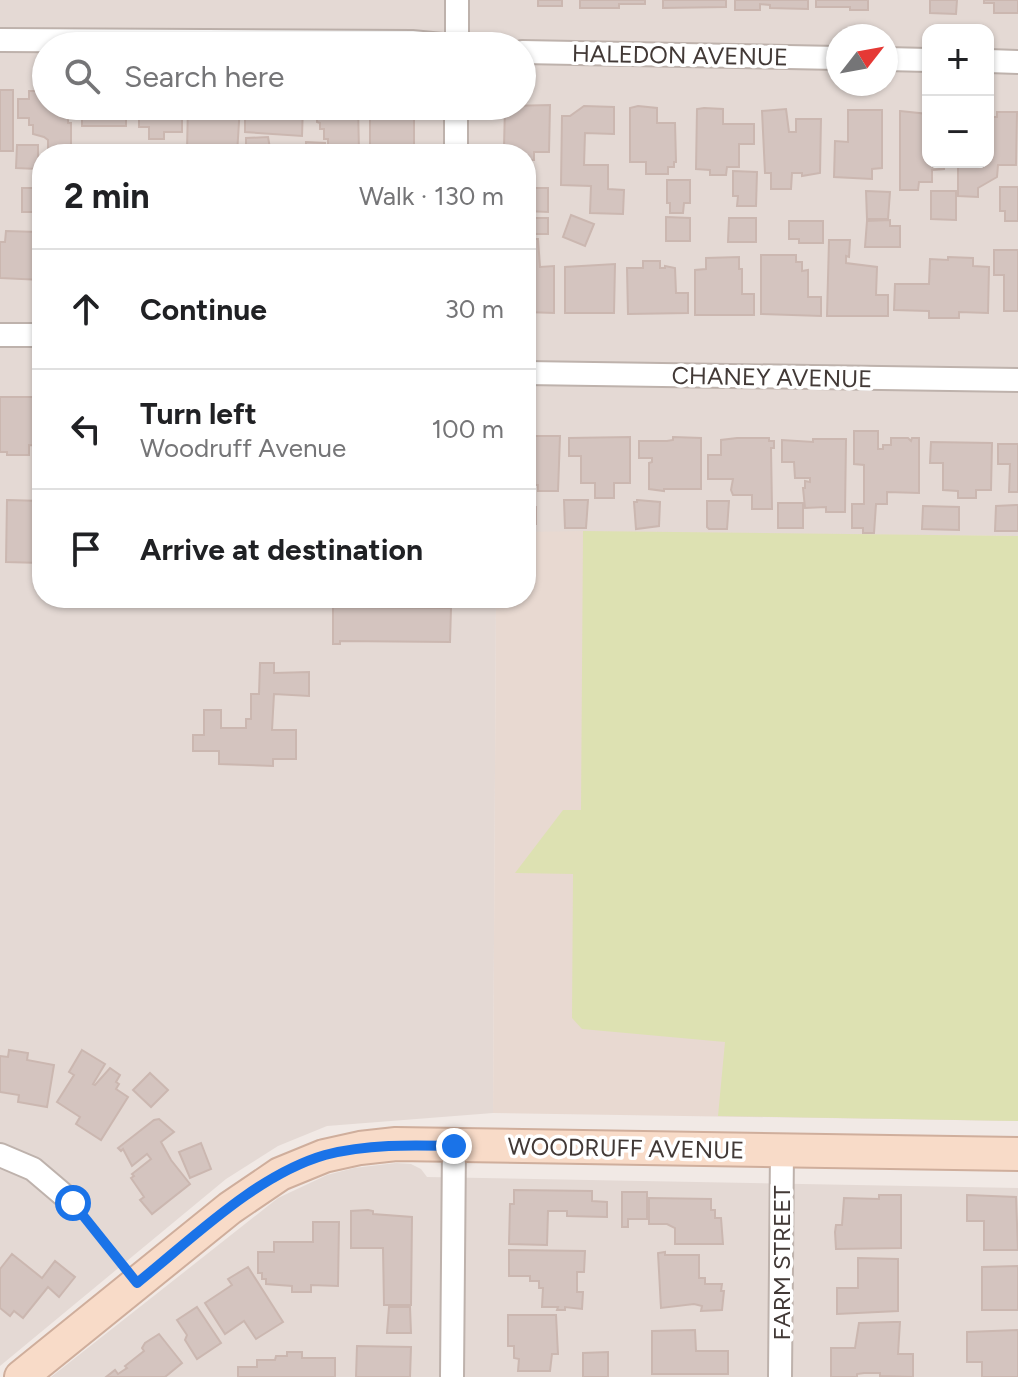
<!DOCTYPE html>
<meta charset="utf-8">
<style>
:root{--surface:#fff;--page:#f2f2f2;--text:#202124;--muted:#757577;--line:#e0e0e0}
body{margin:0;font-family:Figtree,sans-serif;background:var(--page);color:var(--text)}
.controls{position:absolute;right:24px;top:24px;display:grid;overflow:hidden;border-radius:16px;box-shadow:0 2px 6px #0004}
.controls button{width:72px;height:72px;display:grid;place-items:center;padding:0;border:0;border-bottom:2px solid var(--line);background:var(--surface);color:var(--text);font:40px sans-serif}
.compass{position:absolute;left:826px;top:24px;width:72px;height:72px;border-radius:50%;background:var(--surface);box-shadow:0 2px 6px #0004;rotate:59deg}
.stop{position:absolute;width:24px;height:24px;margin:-18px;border:6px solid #1a73e8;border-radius:50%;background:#fff}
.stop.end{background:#1a73e8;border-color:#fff;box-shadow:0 2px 8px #0008}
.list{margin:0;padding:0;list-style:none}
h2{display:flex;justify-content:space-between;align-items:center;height:104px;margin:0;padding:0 32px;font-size:34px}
h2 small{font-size:26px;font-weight:400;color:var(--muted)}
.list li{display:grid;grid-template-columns:52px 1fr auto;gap:24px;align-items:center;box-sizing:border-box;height:120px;padding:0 32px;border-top:2px solid var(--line)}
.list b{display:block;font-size:30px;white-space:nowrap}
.list p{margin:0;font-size:26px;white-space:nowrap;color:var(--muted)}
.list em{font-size:26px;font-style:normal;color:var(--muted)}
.icon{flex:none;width:44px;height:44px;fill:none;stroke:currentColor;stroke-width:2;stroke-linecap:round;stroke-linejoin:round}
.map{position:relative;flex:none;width:1018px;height:1377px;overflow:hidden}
.search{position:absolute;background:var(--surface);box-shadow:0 2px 6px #0004;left:32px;top:32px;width:504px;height:88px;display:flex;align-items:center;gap:20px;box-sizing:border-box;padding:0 28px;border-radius:44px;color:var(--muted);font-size:30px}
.panel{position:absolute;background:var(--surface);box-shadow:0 2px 6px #0004;left:32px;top:144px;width:504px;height:464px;border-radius:32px}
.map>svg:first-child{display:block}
</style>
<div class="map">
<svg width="1018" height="1377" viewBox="0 0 1018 1377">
<rect width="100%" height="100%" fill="#f1e9e5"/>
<g fill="#e4d9d4" fill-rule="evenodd">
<path d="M0,0H1018V536L526,532V154H42V598H496L493,1113L327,1126L278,1146L226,1179L0,1366ZM928,30H988V162H928ZM838,36H886V84H838ZM46,46H522V106H46Z"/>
<polygon points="396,1163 411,1164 421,1169 427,1177 1018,1188 1018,1377 51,1377 278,1198 327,1175 354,1168"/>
</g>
<polygon fill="#e8d9d1" points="583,531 1018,536 1018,1121 493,1113 496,598 526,598 526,532"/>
<polygon fill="#dde1b2" points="583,531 1018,536 1018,1121 718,1116 725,1042 582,1029 572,1018 573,874 515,873 563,810 581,810"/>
<g fill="#d4c4bf" stroke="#cbb7b0" stroke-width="2">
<rect x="538" y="0" width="24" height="6"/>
<polygon points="580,0 645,0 645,4 619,4 619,8 580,8"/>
<polygon points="663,0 726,0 726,7 663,8"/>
<polygon points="735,0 808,0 808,9 770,8 770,5 760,4 760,10 735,10"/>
<polygon points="816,0 868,0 868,10 850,10 850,7 816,7"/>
<polygon points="930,0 957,0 956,14 930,13"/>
<polygon points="984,0 1018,0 1018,13 994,13 994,3 984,3"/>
<rect x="0" y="90" width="13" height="61"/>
<polygon points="29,91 46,91 46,106 68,106 68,123 71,123 71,154 48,154 48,140 44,137 33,134 33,125 29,125 29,118 18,118 18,99 29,99"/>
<polygon points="550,105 549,152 534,152 534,160 526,160 526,154 492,154 492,148 504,148 505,106"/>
<rect x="82" y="106" width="44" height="20"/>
<polygon points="139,106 182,106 182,132 164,132 164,139 149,139 149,127 139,127"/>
<polygon points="188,106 240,106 237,154 191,154 191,150 187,150"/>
<polygon points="264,106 303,106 302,136 245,132 245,108"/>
<polygon points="317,106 358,106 359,151 328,151 328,139 324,139 324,129 320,129 320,123 317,122"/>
<rect x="370" y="106" width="44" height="48"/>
<polygon points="584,106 614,107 614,134 585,133 584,165 608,165 608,189 624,190 623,214 590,213 591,186 561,185 562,116 570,116"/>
<polygon points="638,106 657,108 657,123 675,123 676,162 674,162 674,167 668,167 668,174 646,174 646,162 630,162 630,108"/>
<polygon points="704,108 723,109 723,124 754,124 754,144 739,144 739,167 727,167 726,175 710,175 710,170 696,169 697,109"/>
<polygon points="786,109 789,132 796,132 796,119 821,119 820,173 802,176 802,173 792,173 791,189 771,189 771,173 765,173 762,111"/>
<polygon points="848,110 882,110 882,168 872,169 872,179 834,177 835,141 848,142"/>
<polygon points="900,111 928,114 928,162 944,162 944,169 932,170 932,182 919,182 918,190 900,190"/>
<polygon points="997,112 1017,112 1016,165 998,165 997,177 978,188 978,197 958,196 958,167 961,167 961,162 988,162 988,117 997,117"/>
<polygon points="268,137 271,154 246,154 246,138"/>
<polygon points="306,142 325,143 325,154 306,154"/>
<polygon points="17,145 38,145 38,169 16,168"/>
<rect x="73" y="147" width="21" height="7"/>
<polygon points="149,147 154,147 154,154 129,154 129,148"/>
<polygon points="733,171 757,172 756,206 737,206 738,196 733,196"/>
<polygon points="667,180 690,180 690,203 684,203 683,213 670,213 670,203 667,203"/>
<polygon points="1000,187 1018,187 1018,221 1005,221 1005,211 1000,211"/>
<rect x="22" y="188" width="20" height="24"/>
<polygon points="526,188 548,188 548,212 526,211"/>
<polygon points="866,191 890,192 888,219 867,219"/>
<polygon points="931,191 956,191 956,220 931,219"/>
<polygon points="571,215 594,224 585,246 563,237"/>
<polygon points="666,217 690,218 690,241 666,241"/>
<polygon points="526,218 548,218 548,234 530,234 529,239 538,239 540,267 554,266 554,313 526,312"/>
<polygon points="729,218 756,218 756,242 728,242"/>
<polygon points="890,220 890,226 900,226 900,247 865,247 867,221"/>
<polygon points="789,221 823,221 823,243 799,243 799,239 789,239"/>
<polygon points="6,231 37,232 37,258 42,258 42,280 0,278 0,242 5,242"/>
<polygon points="829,240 850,240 849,257 846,256 846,263 877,267 876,295 888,295 888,316 827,316"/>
<polygon points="994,250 1018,250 1018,311 1004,311 1004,275 994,275"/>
<polygon points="761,255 796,255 796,262 802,262 802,271 808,270 808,297 821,297 821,316 761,314"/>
<polygon points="739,257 739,269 742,269 742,294 754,294 754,315 695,315 695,270 706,269 706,258"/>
<polygon points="948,257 973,258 973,266 989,267 988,313 959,312 959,318 929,318 929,311 894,310 895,284 929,284 930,259 948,260"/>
<polygon points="643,261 660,261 660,268 665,268 665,266 675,268 676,293 688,293 688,313 628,314 627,268 643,268"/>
<polygon points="615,264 614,313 565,313 565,267"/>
<polygon points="0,397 42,397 42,446 29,445 29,455 7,455 7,452 0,452"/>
<polygon points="854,431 878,431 878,449 883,449 883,445 891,445 891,438 908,438 911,441 912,438 919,438 919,493 887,492 887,504 876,504 874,533 863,533 863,528 852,528 852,504 864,504 864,465 854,464"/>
<polygon points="529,436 560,436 558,491 538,491 538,485 526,485 526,439 529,439"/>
<polygon points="630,437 630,483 614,483 614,498 595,498 595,483 581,483 581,456 569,456 569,438"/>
<polygon points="673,437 701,438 701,489 664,489 664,491 649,489 649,463 652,462 652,458 639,458 639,441 667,441 673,440"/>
<polygon points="737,438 769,438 769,441 774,441 774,448 771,448 772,509 752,509 752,495 733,495 731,490 733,479 708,479 708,455 721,455 721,440"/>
<polygon points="813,439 846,439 845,512 826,512 826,507 805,508 803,488 805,488 805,481 810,482 810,478 795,478 794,462 782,462 782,440 813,442"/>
<polygon points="931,442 992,443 991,490 976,490 976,498 958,498 958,491 943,490 943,463 930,463"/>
<polygon points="998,444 1018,444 1018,492 1009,492 1010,464 998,464"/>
<polygon points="526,486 528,486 528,507 536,507 536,524 526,524"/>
<polygon points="7,500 42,501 42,563 6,562"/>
<polygon points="564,500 588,500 586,528 565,528"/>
<polygon points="637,500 660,502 659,526 636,529 634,502 637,502"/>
<polygon points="707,501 729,501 727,529 709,529 707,527"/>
<rect x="778" y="503" width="25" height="25"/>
<polygon points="1016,505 1018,505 1018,531 995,531 996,506"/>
<polygon points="923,506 959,507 959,530 922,529"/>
<polygon points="333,607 451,608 450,642 340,641 340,644 333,644"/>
<polygon points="260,663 274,663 274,673 309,672 309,696 274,694 272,730 296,730 296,759 273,759 273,766 219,764 219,751 193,751 193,735 204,735 204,710 221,710 221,728 246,728 246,719 251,719 251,694 259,694"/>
<polygon points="9,1050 28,1053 27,1060 54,1065 47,1107 18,1102 19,1095 0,1092 0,1056 8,1057"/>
<polygon points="82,1050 105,1064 93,1084 95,1085 110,1068 120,1075 116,1082 119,1084 116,1089 128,1097 101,1140 76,1124 80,1117 57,1102 74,1075 69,1072"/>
<polygon points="150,1073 168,1090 151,1107 133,1090"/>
<polygon points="159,1119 174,1132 161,1142 171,1160 190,1184 152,1214 140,1200 144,1197 131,1178 134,1176 132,1174 151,1159 147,1154 132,1166 123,1149 121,1151 118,1148 154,1120"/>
<polygon points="201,1143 211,1169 190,1178 179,1152"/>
<polygon points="514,1190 592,1191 592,1201 607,1202 607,1217 567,1216 567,1211 548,1211 547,1245 509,1244 510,1204 514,1204"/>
<polygon points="622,1192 647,1192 647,1219 628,1219 628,1227 622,1227"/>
<polygon points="879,1195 901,1195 901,1248 836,1249 835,1232 836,1225 842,1225 844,1198 879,1199"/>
<polygon points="967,1195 1016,1197 1018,1250 984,1250 984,1221 967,1221"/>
<polygon points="649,1198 711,1199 711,1210 715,1210 715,1218 721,1218 723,1244 675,1244 675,1228 667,1224 649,1224"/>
<polygon points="368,1210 373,1211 373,1214 412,1217 411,1305 384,1305 383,1248 351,1248 351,1211"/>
<polygon points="313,1222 339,1222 338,1286 311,1285 311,1292 292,1292 292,1286 266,1284 266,1279 262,1279 262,1273 258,1273 258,1252 274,1252 274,1242 313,1242"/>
<polygon points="509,1250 585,1251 584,1272 577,1272 577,1292 583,1292 582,1309 565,1307 565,1310 557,1310 558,1307 542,1307 543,1288 539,1288 539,1281 530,1281 530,1276 509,1276"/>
<polygon points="665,1252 665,1255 699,1255 699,1278 705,1278 705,1284 722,1284 721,1291 724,1291 722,1310 701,1311 702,1306 694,1304 661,1308 658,1253"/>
<polygon points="12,1254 42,1278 55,1261 75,1277 59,1297 48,1287 23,1318 14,1311 10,1316 0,1308 0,1269"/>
<polygon points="858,1258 898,1259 898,1311 837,1314 837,1288 858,1288"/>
<polygon points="1018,1266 1018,1310 982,1310 982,1267"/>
<polygon points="248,1267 283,1322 256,1339 244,1321 225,1334 205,1303 232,1285 228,1279"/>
<polygon points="197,1307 221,1343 197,1359 185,1340 187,1335 177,1320"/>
<polygon points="389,1307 410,1307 411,1333 387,1333"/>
<polygon points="508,1315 556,1315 558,1354 552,1354 550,1371 518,1371 519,1359 514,1358 514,1346 508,1346"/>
<polygon points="894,1322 900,1322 898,1354 913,1354 913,1377 880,1376 880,1373 864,1373 857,1374 857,1377 831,1377 831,1348 855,1348 859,1323"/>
<polygon points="695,1330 696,1351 728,1351 728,1374 652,1374 652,1331"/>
<polygon points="1018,1330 1018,1377 982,1377 982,1362 967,1362 967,1332"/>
<polygon points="159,1334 182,1363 165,1377 106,1377 115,1370 118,1374 127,1368 125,1366 144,1351 142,1348 145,1343"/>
<polygon points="357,1346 411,1347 410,1377 356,1377"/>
<polygon points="287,1352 302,1352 302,1358 335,1358 335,1377 238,1377 238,1367 257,1367 257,1360 275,1360 276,1356 287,1356"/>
<polygon points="608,1352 608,1377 583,1377 583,1353"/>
</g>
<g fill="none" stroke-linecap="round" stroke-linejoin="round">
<g stroke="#beb2ac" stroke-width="26">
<g id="street">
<polyline points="0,40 412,42 452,46"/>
<polyline points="457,46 457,0"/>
<polyline points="522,52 838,58"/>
<polyline points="886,59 928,60"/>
<polyline points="988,61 1018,62"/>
<polyline points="456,154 456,106"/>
<polyline points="0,335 42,335"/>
<polyline points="526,373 1018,380"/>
<polyline points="0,1155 33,1169 73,1203"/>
<polyline points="452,1377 454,1146"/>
<polyline points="780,1377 782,1150"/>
</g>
</g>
<g stroke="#cfae9c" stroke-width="36">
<polyline id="secondary" points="21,1377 230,1208 280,1174 324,1156 360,1148 396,1144 1018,1154"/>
</g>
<polyline stroke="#bba59c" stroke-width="4" stroke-dasharray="4 4" stroke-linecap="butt" points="87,1221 122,1264"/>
<use href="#street" stroke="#fff" stroke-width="22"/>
<use href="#secondary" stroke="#f8dbc8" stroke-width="32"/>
</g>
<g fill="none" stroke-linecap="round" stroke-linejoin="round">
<path stroke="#1a73e8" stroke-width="10" d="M73,1203L137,1283C192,1239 256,1175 325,1155C367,1144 410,1145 454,1146"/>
</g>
<g text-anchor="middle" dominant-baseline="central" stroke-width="7" stroke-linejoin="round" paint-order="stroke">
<g font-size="24" fill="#423936" stroke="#fff">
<text transform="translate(680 55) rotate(1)">HALEDON AVENUE</text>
<text transform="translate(772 377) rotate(1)">CHANEY AVENUE</text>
<text transform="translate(626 1148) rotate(1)">WOODRUFF AVENUE</text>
<text transform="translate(781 1263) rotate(-90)">FARM STREET</text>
</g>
</g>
</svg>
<div class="controls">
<button>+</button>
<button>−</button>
</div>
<svg class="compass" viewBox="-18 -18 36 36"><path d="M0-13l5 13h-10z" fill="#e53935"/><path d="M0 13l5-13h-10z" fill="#757577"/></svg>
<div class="stop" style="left:73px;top:1203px"></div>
<div class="stop end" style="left:454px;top:1146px"></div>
<div class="search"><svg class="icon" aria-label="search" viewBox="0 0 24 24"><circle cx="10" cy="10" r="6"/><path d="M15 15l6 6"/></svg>Search here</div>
<section class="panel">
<h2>2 min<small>Walk · 130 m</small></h2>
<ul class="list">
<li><svg class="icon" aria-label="ahead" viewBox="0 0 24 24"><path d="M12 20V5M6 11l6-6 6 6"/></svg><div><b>Continue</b></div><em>30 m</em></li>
<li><svg class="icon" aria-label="left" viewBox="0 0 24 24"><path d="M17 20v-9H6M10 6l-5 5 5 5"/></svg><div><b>Turn left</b><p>Woodruff Avenue</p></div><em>100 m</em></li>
<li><svg class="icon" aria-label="arrive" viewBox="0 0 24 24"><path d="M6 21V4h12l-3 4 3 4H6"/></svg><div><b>Arrive at destination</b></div></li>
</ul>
</section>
</div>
